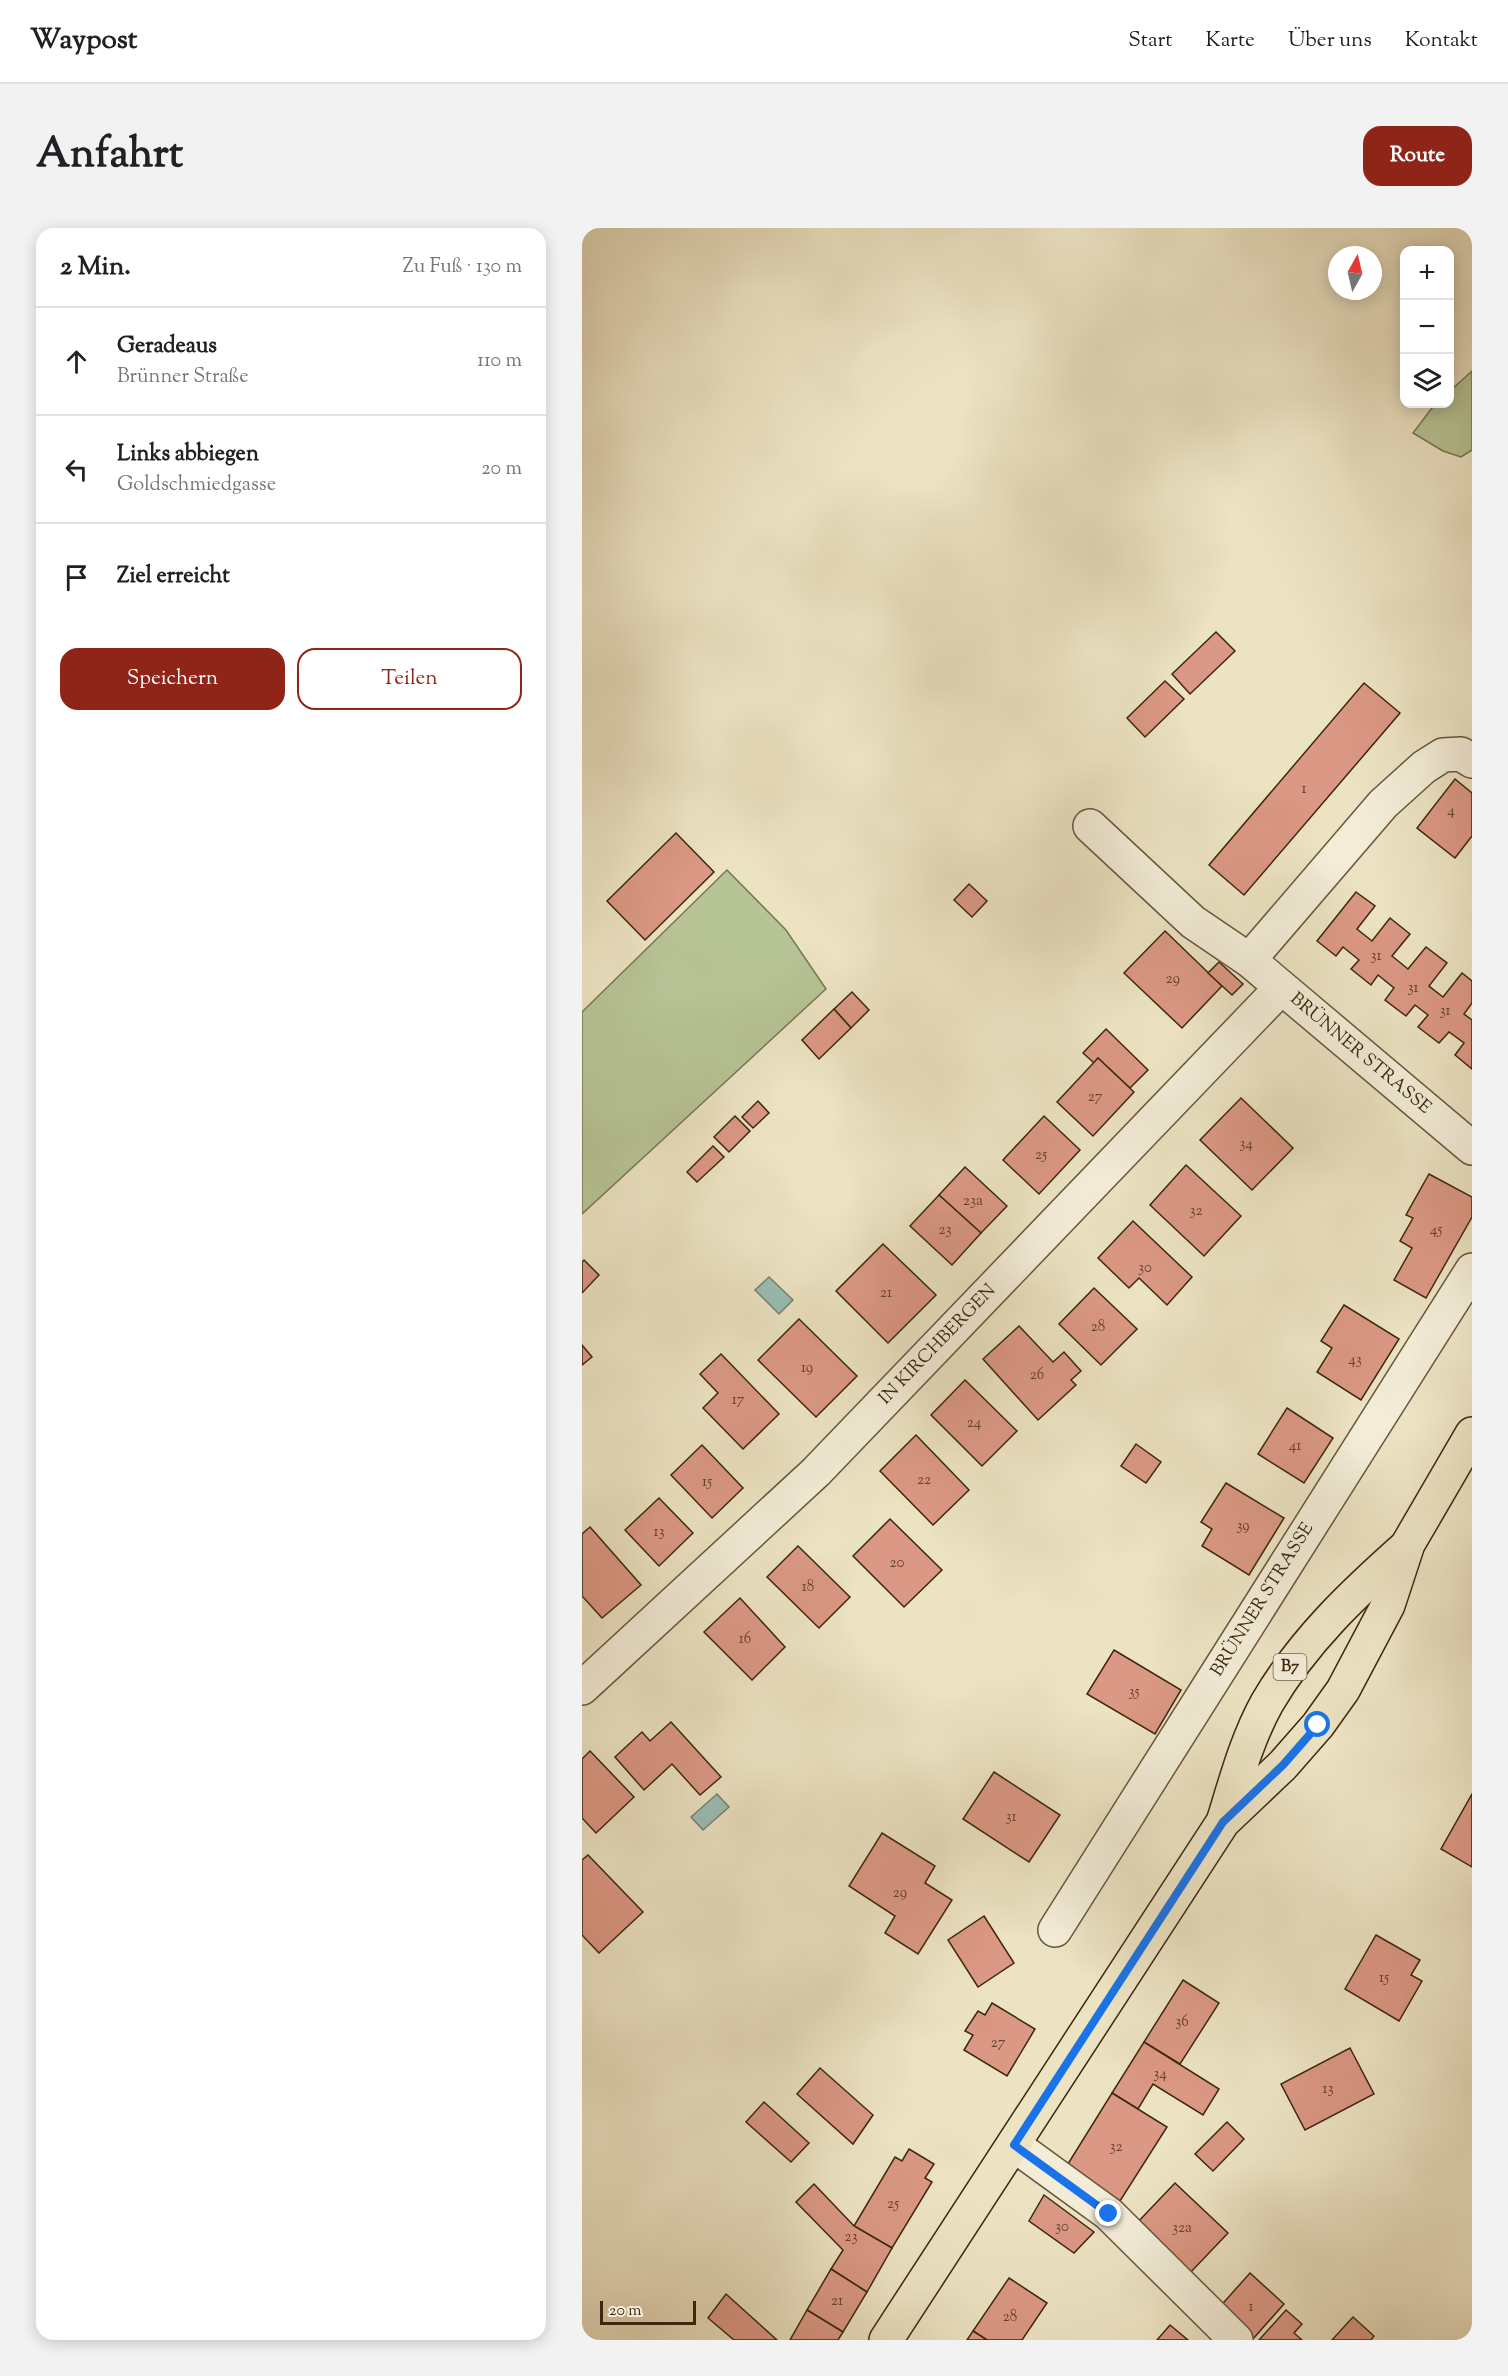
<!DOCTYPE html>
<html lang="de">
<meta charset="utf-8">
<style>
:root{--surface:#fff;--page:#f2f2f2;--text:#202124;--muted:#757577;--line:#e0e0e0;--accent:#8f2418}
body{margin:0;font-family:"Sorts Mill Goudy",serif;background:var(--page);color:var(--text)}
.controls{position:absolute;right:18px;top:18px;display:grid;overflow:hidden;border-radius:12px;box-shadow:0 3px 15px #0003}
.controls button{width:54px;height:54px;display:grid;place-items:center;padding:0;border:0;border-bottom:2px solid var(--line);background:var(--surface);color:var(--text);font:30px sans-serif}
.compass{position:absolute;left:746px;top:18px;width:54px;height:54px;border-radius:50%;background:var(--surface);box-shadow:0 3px 15px #0003;rotate:8deg}
.scale{position:absolute;left:18px;bottom:15px;width:96px;box-sizing:border-box;padding-left:6px;border:3px solid #3d270e;border-top:0;font-size:16px;line-height:21px;white-space:nowrap;color:#3d270e;-webkit-text-stroke:4px #f3edd8;paint-order:stroke}
.stop{position:absolute;width:18px;height:18px;margin:-14px;border:4px solid #1a73e8;border-radius:50%;background:#fff}
.stop.end{background:#1a73e8;border-color:#fff;box-shadow:0 2px 6px #0008}
.list{margin:0;padding:0;list-style:none}
h2{display:flex;justify-content:space-between;align-items:center;height:78px;margin:0;padding:0 24px;font-size:26px}
h2 small{font-size:20px;font-weight:400;color:var(--muted)}
.list li{display:grid;grid-template-columns:39px 1fr auto;gap:18px;align-items:center;box-sizing:border-box;height:108px;padding:0 24px;border-top:2px solid var(--line)}
.list b{display:block;font-size:22px;white-space:nowrap}
.list p{margin:0;font-size:20px;white-space:nowrap;color:var(--muted)}
.list em{font-size:20px;font-style:normal;color:var(--muted)}
.actions{display:flex;gap:12px;padding:18px 24px}
.actions a{flex:1;padding:14px 0;border:2px solid var(--accent);border-radius:18px;text-align:center;font-size:21px;color:var(--accent)}
.actions .main{background:var(--accent);color:#fff}
.icon{flex:none;width:33px;height:33px;fill:none;stroke:currentColor;stroke-width:2;stroke-linecap:round;stroke-linejoin:round}
.map{position:relative;flex:none;width:890px;height:2112px;overflow:hidden;border-radius:18px}
header{display:flex;align-items:center;gap:36px;box-sizing:border-box;height:84px;padding:0 30px;background:var(--surface);border-bottom:2px solid var(--line)}
header strong{font-size:28px}
nav{display:flex;gap:33px;margin-inline-start:auto;font-size:21px}
.intro{display:flex;align-items:center;justify-content:space-between;box-sizing:border-box;height:144px;padding:0 36px}
h1{margin:0;font-size:42px}
.button{padding:15px 27px;border-radius:18px;background:var(--accent);color:#fff;font-size:21px;font-weight:700}
main{display:flex;gap:36px;padding:0 36px}
aside{flex:1;background:var(--surface);border-radius:18px;box-shadow:0 3px 15px #0003}
.map>svg:first-child{display:block}
</style>
<header>
<strong>Waypost</strong>
<nav><a>Start</a><a>Karte</a><a>Über uns</a><a>Kontakt</a></nav>
</header>
<div class="intro"><h1>Anfahrt</h1><a class="button">Route</a></div>
<main>
<aside>
<h2>2 Min.<small>Zu Fuß · 130 m</small></h2>
<ul class="list">
<li><svg class="icon" aria-label="ahead" viewBox="0 0 24 24"><path d="M12 20V5M6 11l6-6 6 6"/></svg><div><b>Geradeaus</b><p>Brünner Straße</p></div><em>110 m</em></li>
<li><svg class="icon" aria-label="left" viewBox="0 0 24 24"><path d="M17 20v-9H6M10 6l-5 5 5 5"/></svg><div><b>Links abbiegen</b><p>Goldschmiedgasse</p></div><em>20 m</em></li>
<li><svg class="icon" aria-label="arrive" viewBox="0 0 24 24"><path d="M6 21V4h12l-3 4 3 4H6"/></svg><div><b>Ziel erreicht</b></div></li>
</ul>
<div class="actions"><a class="main">Speichern</a><a>Teilen</a></div>
</aside>
<div class="map">
<svg width="890" height="2112" viewBox="0 0 890 2112">
<rect width="100%" height="100%" fill="#ece3c3"/>
<filter id="stains"><feTurbulence type="fractalNoise" baseFrequency=".00333" numOctaves="4"/><feColorMatrix values="0 0 0 0 .2 0 0 0 0 .09 0 0 0 0 .02 0 0 0 .5 -.17"/></filter>
<radialGradient id="worn" r=".72"><stop offset=".6" stop-color="#630" stop-opacity="0"/><stop offset="1" stop-color="#630" stop-opacity=".3"/></radialGradient>
<g fill="#b7c495" stroke="#7a7652" stroke-width="1.5">
<polygon points="890,143 890,222 879,229 861,223 831,205 853,176 868,176 868,163"/>
<polygon points="145,642 204,702 244,761 0,986 0,784"/>
</g>
<g fill="#99beb5" stroke="#748272" stroke-width="1.5">
<polygon points="187,1049 211,1072 197,1086 173,1062"/>
<polygon points="135,1566 147,1579 121,1602 109,1589"/>
</g>
<g fill="#db9884" stroke="#3d270e" stroke-width="1.5">
<polygon points="634,404 653,423 608,466 590,446"/>
<polygon points="583,453 602,471 563,509 545,490"/>
<polygon points="782,455 818,485 662,667 627,637"/>
<polygon points="873,551 890,565 890,608 873,630 835,600"/>
<polygon points="94,605 132,644 63,712 25,673"/>
<polygon points="387,656 405,673 390,689 372,672"/>
<polygon points="774,664 793,678 775,701 790,713 808,690 828,706 810,728 826,741 844,719 865,735 847,758 861,769 880,745 890,753 890,775 882,786 890,792 890,841 873,827 882,815 867,804 857,815 836,799 846,787 833,777 824,788 803,772 812,760 796,747 789,757 769,741 777,732 761,719 754,728 735,713"/>
<polygon points="583,703 640,758 600,800 542,745"/>
<polygon points="637,734 661,756 650,767 626,745"/>
<polygon points="270,764 287,782 269,800 252,781"/>
<polygon points="252,781 269,800 237,831 220,812"/>
<polygon points="524,801 566,842 548,860 516,830 512,835 501,825"/>
<polygon points="516,830 552,864 511,908 475,874"/>
<polygon points="659,870 711,920 670,962 618,912"/>
<polygon points="176,873 187,885 171,900 160,889"/>
<polygon points="153,888 168,903 147,924 132,909"/>
<polygon points="462,888 498,922 457,966 421,932"/>
<polygon points="131,918 142,929 115,954 105,944"/>
<polygon points="604,937 659,988 622,1028 568,977"/>
<polygon points="383,939 425,978 399,1005 357,967"/>
<polygon points="847,946 890,969 890,989 844,1070 812,1052 830,1020 818,1013 831,990 824,987"/>
<polygon points="357,967 399,1005 370,1037 328,998"/>
<polygon points="551,993 610,1049 585,1077 557,1050 547,1060 516,1030"/>
<polygon points="301,1016 354,1067 306,1115 254,1063"/>
<polygon points="2,1032 17,1047 0,1065 0,1034"/>
<polygon points="512,1060 555,1101 519,1137 477,1096"/>
<polygon points="762,1077 817,1111 779,1172 735,1144 750,1120 739,1113"/>
<polygon points="217,1091 275,1148 234,1189 176,1132"/>
<polygon points="437,1098 471,1134 482,1124 499,1143 489,1152 494,1157 456,1192 401,1131"/>
<polygon points="0,1117 10,1129 0,1137"/>
<polygon points="139,1126 197,1186 161,1221 121,1180 136,1165 118,1146"/>
<polygon points="383,1152 435,1203 400,1238 349,1187"/>
<polygon points="705,1180 751,1210 722,1255 676,1226"/>
<polygon points="334,1207 387,1262 351,1297 298,1243"/>
<polygon points="554,1216 579,1234 564,1255 539,1238"/>
<polygon points="120,1217 161,1260 130,1290 89,1247"/>
<polygon points="644,1255 702,1290 667,1347 620,1318 630,1301 619,1294"/>
<polygon points="77,1270 111,1305 77,1338 43,1302"/>
<polygon points="308,1291 360,1342 322,1379 271,1328"/>
<polygon points="8,1299 59,1357 20,1390 0,1368 0,1306"/>
<polygon points="216,1318 268,1369 237,1400 185,1349"/>
<polygon points="158,1370 203,1419 170,1452 122,1404"/>
<polygon points="532,1422 599,1462 573,1506 505,1466"/>
<polygon points="89,1494 139,1549 118,1567 90,1536 62,1562 33,1529 60,1504 68,1513"/>
<polygon points="8,1523 52,1569 14,1605 0,1590 0,1531"/>
<polygon points="412,1544 478,1587 447,1634 381,1591"/>
<polygon points="890,1566 890,1639 859,1621"/>
<polygon points="300,1605 353,1638 343,1655 370,1672 336,1726 303,1705 313,1688 267,1658"/>
<polygon points="6,1627 61,1684 17,1725 0,1707 0,1632"/>
<polygon points="402,1688 432,1735 396,1759 366,1712"/>
<polygon points="794,1707 838,1732 829,1747 840,1753 817,1793 763,1761"/>
<polygon points="601,1752 637,1775 598,1836 562,1814"/>
<polygon points="410,1775 453,1801 425,1848 382,1822 391,1807 383,1803 396,1783 403,1787"/>
<polygon points="562,1814 637,1861 621,1887 571,1856 556,1881 530,1865"/>
<polygon points="768,1820 792,1866 723,1902 699,1856"/>
<polygon points="238,1840 291,1887 271,1916 215,1866"/>
<polygon points="530,1865 585,1899 538,1973 484,1939"/>
<polygon points="182,1874 227,1915 209,1934 164,1894"/>
<polygon points="645,1894 662,1911 631,1943 613,1926"/>
<polygon points="327,1921 352,1936 343,1950 350,1954 310,2020 272,1998 313,1929 320,1933"/>
<polygon points="593,1955 646,2005 607,2046 554,1996"/>
<polygon points="232,1956 272,1998 310,2020 285,2064 249,2041 261,2022 214,1974"/>
<polygon points="462,1967 512,2004 492,2025 447,1993"/>
<polygon points="249,2041 285,2064 261,2104 225,2082"/>
<polygon points="668,2045 702,2076 670,2112 635,2082"/>
<polygon points="427,2050 465,2075 440,2112 405,2112 391,2103"/>
<polygon points="144,2066 195,2112 152,2112 126,2090"/>
<polygon points="225,2082 261,2104 256,2112 208,2112"/>
<polygon points="704,2082 720,2096 712,2105 720,2112 677,2112"/>
<polygon points="771,2089 792,2108 789,2112 750,2112"/>
<polygon points="588,2097 606,2112 575,2112"/>
<polygon points="391,2103 405,2112 385,2112"/>
</g>
<g fill="none" stroke-linecap="round" stroke-linejoin="round">
<g stroke="#69563b" stroke-width="36">
<g id="street">
<polyline points="508,598 611,694 667,732 890,920"/>
<polyline points="667,732 801,576 842,539 861,527 879,526 890,533"/>
<polyline points="0,1460 234,1244 699,760"/>
<polyline points="473,1702 890,1042"/>
<polyline points="432,1917 527,1986 654,2112"/>
</g>
</g>
<g stroke="#3d270e" stroke-width="36">
<g id="primary">
<path d="M642,1591C654,1552 665,1511 685,1475C721,1413 772,1365 825,1318"/>
<polyline points="304,2112 641,1594 701,1537 736,1497 761,1462 806,1377 826,1316 890,1206"/>
</g>
</g>
<use href="#street" stroke="#f3edd8" stroke-width="33"/>
<use href="#primary" stroke="#ece3c3" stroke-width="33"/>
</g>
<g fill="none" stroke-linecap="round" stroke-linejoin="round">
<polyline stroke="#1a73e8" stroke-width="8" points="527,1986 432,1917 641,1594 701,1537 736,1497"/>
</g>
<g text-anchor="middle" dominant-baseline="central" stroke-width="4.5" stroke-linejoin="round" paint-order="stroke">
<g font-size="15" fill="#64432c">
<text x="722" y="561">1</text>
<text x="869" y="583">4</text>
<text x="794" y="728">31</text>
<text x="591" y="751">29</text>
<text x="831" y="760">31</text>
<text x="863" y="783">31</text>
<text x="513" y="869">27</text>
<text x="664" y="916">34</text>
<text x="459" y="927">25</text>
<text x="391" y="973">23a</text>
<text x="614" y="983">32</text>
<text x="363" y="1002">23</text>
<text x="854" y="1002">45</text>
<text x="563" y="1040">30</text>
<text x="304" y="1065">21</text>
<text x="516" y="1099">28</text>
<text x="773" y="1132">43</text>
<text x="225" y="1140">19</text>
<text x="455" y="1147">26</text>
<text x="156" y="1172">17</text>
<text x="392" y="1195">24</text>
<text x="713" y="1218">41</text>
<text x="342" y="1252">22</text>
<text x="125" y="1254">15</text>
<text x="661" y="1298">39</text>
<text x="77" y="1304">13</text>
<text x="315" y="1335">20</text>
<text x="226" y="1359">18</text>
<text x="163" y="1411">16</text>
<text x="552" y="1464">35</text>
<text x="429" y="1589">31</text>
<text x="318" y="1665">29</text>
<text x="802" y="1750">15</text>
<text x="600" y="1794">36</text>
<text x="416" y="1815">27</text>
<text x="578" y="1846">34</text>
<text x="746" y="1861">13</text>
<text x="534" y="1919">32</text>
<text x="311" y="1976">25</text>
<text x="480" y="1999">30</text>
<text x="600" y="2000">32a</text>
<text x="269" y="2009">23</text>
<text x="255" y="2073">21</text>
<text x="669" y="2079">1</text>
<text x="428" y="2089">28</text>
</g>
<rect fill="#f3edd8" stroke="#74624b" stroke-width="1.5" x="691.5" y="1426" width="33" height="26" rx="4.5"/>
<g font-size="16" font-weight="bold" fill="#3d270e">
<text x="708" y="1439">B7</text>
</g>
<g font-size="18" fill="#3d270e" stroke="#f3edd8">
<text transform="translate(778 826) rotate(40)">BRÜNNER STRASSE</text>
<text transform="translate(356 1117) rotate(-46)">IN KIRCHBERGEN</text>
<text transform="translate(681 1372) rotate(-58)">BRÜNNER STRASSE</text>
</g>
</g>
<rect width="100%" height="100%" filter="url(#stains)"/>
<rect width="100%" height="100%" fill="url(#worn)"/>
</svg>
<div class="controls">
<button>+</button>
<button>−</button>
<button><svg class="icon" aria-label="layers" viewBox="0 0 24 24"><path d="M12 4l9 5-9 5-9-5zM3 14l9 5 9-5"/></svg></button>
</div>
<svg class="compass" viewBox="-18 -18 36 36"><path d="M0-13l5 13h-10z" fill="#e53935"/><path d="M0 13l5-13h-10z" fill="#757577"/></svg>
<div class="scale">20 m</div>
<div class="stop" style="left:736px;top:1497px"></div>
<div class="stop end" style="left:527px;top:1986px"></div>
</div>
</main>
